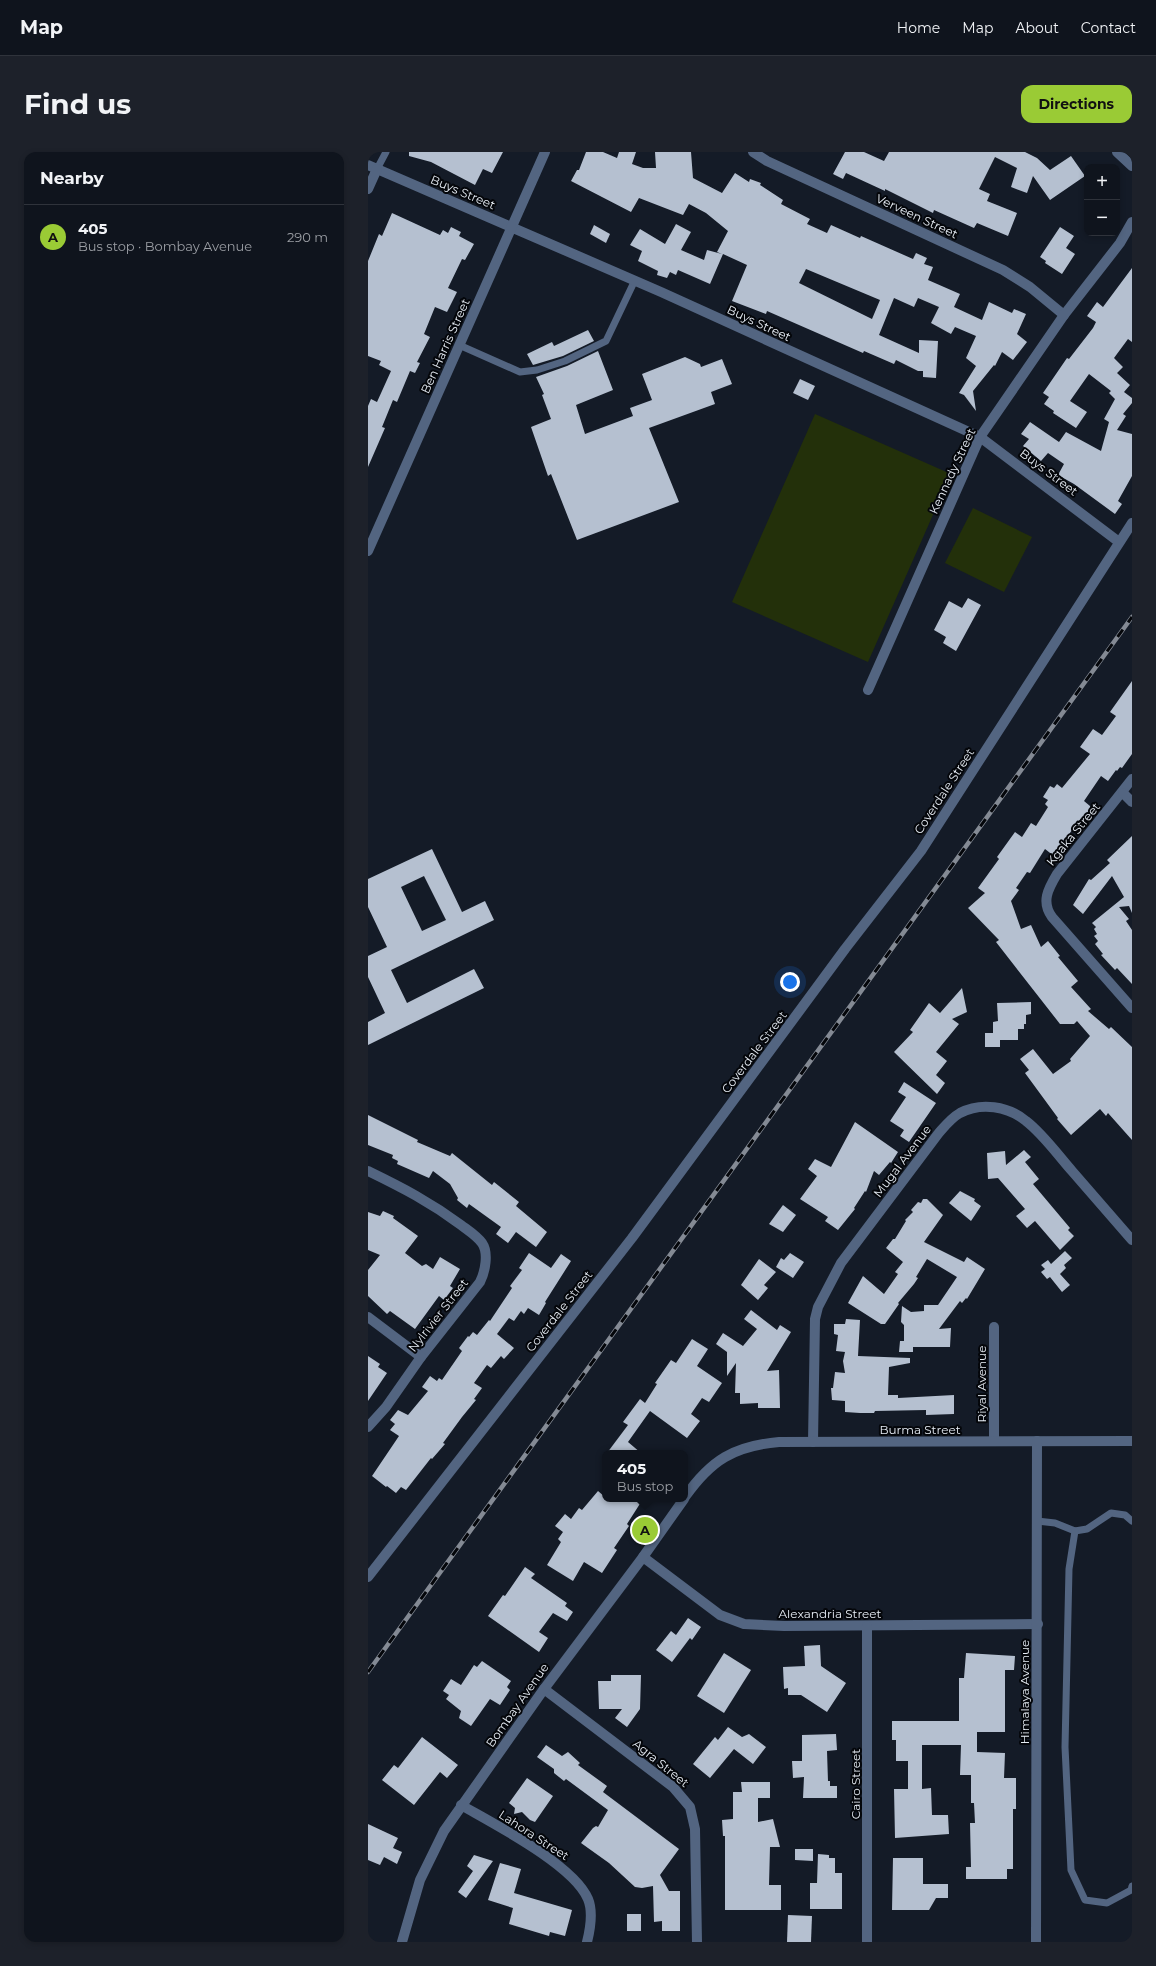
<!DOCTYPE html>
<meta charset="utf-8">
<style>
:root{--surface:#0f141d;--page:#1d212a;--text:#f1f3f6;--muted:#9b9ea4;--line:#2f333b;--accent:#9acb35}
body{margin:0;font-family:Montserrat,sans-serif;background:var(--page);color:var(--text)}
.controls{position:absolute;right:12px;top:12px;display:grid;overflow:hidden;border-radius:8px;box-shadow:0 2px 6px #0003}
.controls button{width:36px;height:36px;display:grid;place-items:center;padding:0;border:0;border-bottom:1px solid var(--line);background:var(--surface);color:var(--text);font:20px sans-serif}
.you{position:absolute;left:422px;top:830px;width:14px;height:14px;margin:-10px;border:3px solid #fff;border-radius:50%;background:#1a73e8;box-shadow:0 0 0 6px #1a73e833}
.badge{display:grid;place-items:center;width:26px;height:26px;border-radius:50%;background:var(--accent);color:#111;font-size:13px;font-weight:700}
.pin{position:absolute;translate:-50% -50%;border:2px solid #fff;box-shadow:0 1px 4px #0006}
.popup{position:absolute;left:234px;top:1298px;width:86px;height:52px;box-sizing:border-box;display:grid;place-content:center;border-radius:8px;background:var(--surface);filter:drop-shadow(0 1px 3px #0005);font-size:13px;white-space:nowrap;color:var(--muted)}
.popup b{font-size:15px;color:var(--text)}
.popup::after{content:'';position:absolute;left:50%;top:100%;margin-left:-8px;border:8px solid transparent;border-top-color:var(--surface)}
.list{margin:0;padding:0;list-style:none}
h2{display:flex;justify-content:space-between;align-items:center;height:52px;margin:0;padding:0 16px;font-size:17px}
h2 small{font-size:13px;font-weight:400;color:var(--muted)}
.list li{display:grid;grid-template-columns:26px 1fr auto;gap:12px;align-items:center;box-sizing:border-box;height:64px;padding:0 16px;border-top:1px solid var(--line)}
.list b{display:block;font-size:15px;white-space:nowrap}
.list p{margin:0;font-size:13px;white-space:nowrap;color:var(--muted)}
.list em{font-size:13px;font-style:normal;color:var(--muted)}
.map{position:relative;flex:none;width:764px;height:1790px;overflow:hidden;border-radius:12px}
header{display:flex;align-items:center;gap:24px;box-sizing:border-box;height:56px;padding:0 20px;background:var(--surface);border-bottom:1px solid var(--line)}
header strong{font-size:19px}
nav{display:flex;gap:22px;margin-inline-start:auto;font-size:14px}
.intro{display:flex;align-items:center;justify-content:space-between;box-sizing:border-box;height:96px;padding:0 24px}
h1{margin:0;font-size:28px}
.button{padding:10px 18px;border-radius:12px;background:var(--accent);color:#111;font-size:14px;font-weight:700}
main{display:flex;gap:24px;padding:0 24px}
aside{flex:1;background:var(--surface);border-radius:12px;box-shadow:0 2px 6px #0003}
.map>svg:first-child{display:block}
</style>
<header>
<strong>Map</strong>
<nav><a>Home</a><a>Map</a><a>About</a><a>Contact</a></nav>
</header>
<div class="intro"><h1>Find us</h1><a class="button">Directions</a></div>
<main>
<aside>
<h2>Nearby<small></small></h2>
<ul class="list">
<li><span class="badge">A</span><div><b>405</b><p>Bus stop · Bombay Avenue</p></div><em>290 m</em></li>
</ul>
</aside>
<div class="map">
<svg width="764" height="1790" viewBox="0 0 764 1790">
<rect width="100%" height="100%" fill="#141b27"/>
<g fill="#23300a">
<polygon points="447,262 583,322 500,510 364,450"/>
<polygon points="605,356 664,385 636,440 577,411"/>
</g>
<g fill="#b5c0d0" fill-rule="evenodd">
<polygon points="41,0 135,0 124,21 115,17 107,33 63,10 41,4"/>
<path d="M218,0H235L249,6L251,0H268L264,12L275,16H288L287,0H323L325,26L354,41L367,21L381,30L382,27L393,31L392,33L415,48L413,52L442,67L439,72L459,81L463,73L492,86L493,84L545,107L548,101L559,106L556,112L565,115L560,128L592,142L586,155L614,168L621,150L644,161L646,157L658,162L649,182L659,190L645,208L634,200L627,214L626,213L605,239L608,259L596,243L591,241L608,214L598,206L608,184L587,175L583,182L563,171L571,155L550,146L546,155L526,146L511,183L551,201V188L570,189L568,226L555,225V219H550L528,208L526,212L496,199L495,201L399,159L398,162L364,149L379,113L355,102L342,132L310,118L308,123L302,120L299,126L289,123L290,119L270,109L274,99L262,93L272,77L297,92L308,72L323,80L313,98L336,108L339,98L354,102L349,100L360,79L338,61L321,52L315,63L271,46L263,60L203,29L209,18H211ZM438,117L512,148L504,167L431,131Z"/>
<polygon points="477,0 496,0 516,9 521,0 657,0 669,6 682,18 703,4 717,24 682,48 665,24 659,41 643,35 649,16 627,5 611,37 622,42 619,49 649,61 640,84 609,71 606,76 566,58 565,61 517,37 517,39 478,21 475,27 465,22"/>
<polygon points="24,61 72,83 75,78 80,81 83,75 93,80 91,84 106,92 97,108 94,107 80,136 89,140 79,160 67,155 56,182 62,185 49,210 52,211 47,221 42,219 29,250 25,248 14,275 17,276 0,315 0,254 3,247 9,250 23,219 11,213 13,209 0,204 0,109 11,82 14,84"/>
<polygon points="226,73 242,82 238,91 222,82"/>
<polygon points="692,75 706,84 698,96 707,102 694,122 677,111 678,109 672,105"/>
<polygon points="764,116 764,190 760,187 746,206 755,215 749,221 762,233 756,240 764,246 764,251 755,262 758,264 749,278 764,282 764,324 750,349 754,352 747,362 706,332 690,323 696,312 680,301 673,309 655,294 661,287 653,282 662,270 691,290 698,280 733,299 741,270 736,267 747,247 741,241 743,239 721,222 702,249 719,260 708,276 685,261 686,259 676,252 681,245 675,241 699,206 701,207 725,176 728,170 719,164 729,150 735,155"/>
<polygon points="220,178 226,189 195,204 165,213 159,202 184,190 186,194"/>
<polygon points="230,199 245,238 208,253 217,282 265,264 262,256 284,248 274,222 317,205 332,212 333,215 354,207 364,232 343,240 347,252 281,276 311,350 209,388 183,322 180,324 163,275 183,267 174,243 176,242 168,225 199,214"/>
<polygon points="432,227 447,234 440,248 425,241"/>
<polygon points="600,446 613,453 588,499 575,491 578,485 566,478 581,449 594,456"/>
<polygon points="764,529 764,602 754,616 752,615 749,619 748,618 740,629 733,624 716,649 722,654 722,657 707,680 704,678 686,704 677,697 662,721 659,720 648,736 651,738 643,749 653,777 663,773 673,795 680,789 692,804 690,805 710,829 703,835 723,857 720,859 741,877 743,875 764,895 764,988 740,961 738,964 732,957 703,983 689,967 690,966 657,921 661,918 652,907 665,897 685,922 703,909 702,907 722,884 709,869 706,872 692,872 628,790 631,788 600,756 617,741 610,736 631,707 629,705 647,680 654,685 663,671 668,674 680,655 677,652 680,648 675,645 682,634 686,636 689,632 694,636 722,602 712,595 725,577 734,583 748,564 742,560"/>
<polygon points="764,684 764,761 761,754 751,755 761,767 758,769 764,778 764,832 749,816 747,818 733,803 735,802 727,792 730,789 726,784 729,782 726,777 728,775 724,771 756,745 744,724 715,762 705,753 721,727 723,728 742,711 739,708"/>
<path d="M64,697L94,760L117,749L126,768L23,818L39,851L106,817L116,836L0,893V870L17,861L0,825V804L19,795L0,755V727ZM56,724L78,768L54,779L33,735Z"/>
<polygon points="594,836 599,860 584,867 591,872 568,900 579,909 568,923 577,931 569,942 526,900 545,880 542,878 561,851 572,861"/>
<polygon points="663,850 663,862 658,863 658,872 656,872 656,877 650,877 650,888 632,888 632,895 617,895 617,881 625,881 625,870 630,869 629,851"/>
<polygon points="536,930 568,951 541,990 532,984 536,978 522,969 538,945 530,940"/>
<polygon points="0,963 50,988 49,990 82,1004 84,1001 124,1033 126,1030 151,1050 148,1054 179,1080 168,1095 148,1080 140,1091 128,1082 133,1075 101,1052 99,1056 89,1048 90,1046 82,1032 65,1019 61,1026 29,1012 30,1009 24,1006 25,1003 0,993"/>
<polygon points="487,970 530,1000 523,1011 522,1010 511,1023 506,1019 498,1040 497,1039 486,1056 487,1057 470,1078 457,1069 460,1065 432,1047 449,1024 440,1017 447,1007 463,1015"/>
<polygon points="656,998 663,1005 657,1010 671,1027 665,1032 702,1076 700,1078 706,1084 692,1098 667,1069 659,1076 648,1064 657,1057 630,1026 620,1027 619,1001 637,999 638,1013"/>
<polygon points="592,1039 607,1047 606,1049 613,1054 603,1069 581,1051"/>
<polygon points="555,1047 559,1047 575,1063 556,1090 596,1110 599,1105 617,1117 599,1147 598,1146 594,1151 592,1149 571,1177 583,1176 582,1195 545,1195 545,1200 531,1200 532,1189 536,1189 536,1173 533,1170 534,1154 543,1160 556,1159 556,1153 570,1153 589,1125 559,1107 548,1125 550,1126 546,1132 530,1151 531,1152 517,1172 513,1172 480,1151 495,1124 516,1142 530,1122 527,1120 535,1110 518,1096 525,1087 527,1087 538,1069 537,1068 545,1060 543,1058 550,1050 553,1051"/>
<polygon points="415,1053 428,1063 415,1080 401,1072"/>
<polygon points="15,1059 26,1064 25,1066 50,1084 37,1101 54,1114 58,1112 65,1117 72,1105 92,1117 82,1134 85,1136 76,1148 71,1144 47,1177 22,1159 19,1162 0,1144 0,1118 12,1103 0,1098 0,1060 12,1064"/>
<polygon points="697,1099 704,1106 696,1113 698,1116 692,1122 702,1133 694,1140 682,1125 679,1127 673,1120 677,1117 673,1113 680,1108 683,1112"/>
<polygon points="161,1101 183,1116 193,1102 203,1109 177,1150 178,1151 171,1163 160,1156 156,1162 153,1159 146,1169 141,1166 129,1182 146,1196 136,1207 133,1204 123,1216 119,1213 106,1231 114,1236 106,1247 108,1248 94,1265 75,1291 77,1292 64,1307 63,1306 38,1338 33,1335 28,1341 19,1334 18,1335 4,1324 31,1284 22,1278 27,1272 22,1268 30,1258 40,1263 60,1239 54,1235 62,1224 69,1229 71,1226 74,1228 94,1199 91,1196 100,1184 101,1185 105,1180 109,1183 121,1168 122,1169 144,1136 142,1134 154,1118 151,1116"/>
<polygon points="422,1101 436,1110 425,1126 408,1115 413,1106 416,1108"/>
<polygon points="391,1107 408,1120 396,1133 400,1136 390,1148 373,1133"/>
<polygon points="383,1158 409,1178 412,1173 423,1180 399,1219 411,1218 412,1256 390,1256 390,1251 372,1252 372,1241 367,1241 368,1211 359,1224 359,1200 348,1192 355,1181 375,1194 389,1177 376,1167"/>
<polygon points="478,1167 492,1168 490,1204 542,1206 542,1211 521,1215 520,1243 530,1243 530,1246 586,1243 586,1262 558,1263 558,1258 507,1259 506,1261 492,1261 477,1260 477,1249 464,1248 463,1236 465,1236 467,1220 477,1221 475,1209 477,1200 468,1199 470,1183 466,1182 466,1172 477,1172"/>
<polygon points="324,1187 340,1197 329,1214 354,1231 341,1250 334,1246 323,1262 332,1269 319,1286 282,1259 260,1290 273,1301 239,1301 260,1273 255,1270 272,1247 277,1251 289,1232 287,1231 303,1208 308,1211"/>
<polygon points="0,1204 12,1212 10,1215 19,1221 0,1249"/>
<polygon points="230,1339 237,1345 237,1347 275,1347 259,1372 261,1374 246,1396 249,1398 234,1421 216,1410 205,1429 179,1413 193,1390 190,1387 195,1380 187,1374 197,1362 203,1367 211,1356 214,1358"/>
<polygon points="157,1415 167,1422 163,1426 199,1451 197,1454 205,1460 199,1469 185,1461 171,1480 180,1486 171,1500 120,1464 135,1443 137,1444"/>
<polygon points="320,1466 333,1475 324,1488 322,1486 304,1510 288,1498 303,1479 308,1483"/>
<polygon points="452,1493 453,1514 478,1531 459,1560 433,1543 420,1543 420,1536 416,1537 415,1515 437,1514 436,1494"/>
<polygon points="356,1501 383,1518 356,1561 329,1544"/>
<polygon points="598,1501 647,1504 646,1518 637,1518 637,1580 609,1580 609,1600 637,1601 636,1626 648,1626 648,1657 645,1657 645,1717 639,1717 639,1727 598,1727 598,1715 603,1715 602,1671 607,1671 606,1651 603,1651 603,1623 592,1623 593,1593 554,1593 554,1637 563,1636 564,1663 580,1663 581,1682 527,1686 526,1637 540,1637 540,1609 528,1609 528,1588 524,1588 524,1569 591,1569 591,1526 596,1526"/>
<polygon points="114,1509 143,1529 139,1535 142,1538 132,1553 122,1547 103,1574 91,1566 93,1559 78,1547 81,1543 75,1539 83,1527 93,1533 106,1513 109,1515"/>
<polygon points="243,1523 273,1523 272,1557 259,1575 247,1566 254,1557 231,1557 230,1529 243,1529"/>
<polygon points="360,1575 374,1585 381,1582 398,1595 385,1612 366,1597 342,1626 325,1612 347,1585 350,1588"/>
<polygon points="468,1582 469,1598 459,1599 460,1629 462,1629 462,1634 469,1634 469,1646 435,1646 436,1625 425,1626 424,1609 434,1609 434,1583"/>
<polygon points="54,1585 90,1613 79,1626 72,1620 46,1653 14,1628 26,1613 30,1616"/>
<polygon points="178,1593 194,1604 200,1600 212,1611 210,1613 239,1634 235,1640 311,1697 292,1723 301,1739 312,1739 312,1779 294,1779 294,1769 286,1770 285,1734 274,1736 267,1735 241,1711 213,1691 225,1676 228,1674 230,1675 240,1658 198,1627 196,1629 186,1621 186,1617 169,1605"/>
<polygon points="159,1626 185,1644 167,1670 162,1668 154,1660 146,1662 147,1656 141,1651"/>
<polygon points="373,1630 402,1630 402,1646 390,1646 390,1670 405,1667 412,1695 402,1695 401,1733 413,1733 413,1758 357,1758 357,1684 355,1684 354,1668 365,1667 365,1640 374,1640"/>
<polygon points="0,1672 30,1686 25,1696 34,1700 29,1712 16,1705 12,1713 0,1708"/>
<polygon points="427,1697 445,1697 445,1709 427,1708"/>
<polygon points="450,1702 461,1703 461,1706 467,1706 467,1721 474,1721 474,1757 442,1757 442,1731 449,1731"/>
<polygon points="106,1703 125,1709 98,1746 90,1740 105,1719 99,1714"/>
<polygon points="525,1706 555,1706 555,1732 580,1732 580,1746 568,1746 561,1758 524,1758"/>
<polygon points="132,1711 153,1717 146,1741 204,1758 197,1784 182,1780 181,1784 141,1772 145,1756 120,1748"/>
<rect x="259" y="1762" width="14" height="17"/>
<polygon points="420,1763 444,1764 443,1790 419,1790"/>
</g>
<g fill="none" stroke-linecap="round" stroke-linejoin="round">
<g stroke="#536581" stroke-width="7">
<polyline points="9,17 18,0"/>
<polyline points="91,193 152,220 169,218 197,209 238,189 267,128"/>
<polyline points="669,1369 687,1371 707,1379 719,1377 743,1361 757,1363 764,1369"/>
<polyline points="707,1379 701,1417 697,1595 703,1718 717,1748 739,1751 763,1738 764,1734"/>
</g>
<g stroke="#536581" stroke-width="10">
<polyline points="385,0 399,9 635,118 662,135 696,163"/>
<polyline points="749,0 764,14"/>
<polyline points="0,13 293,140 612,285 751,390"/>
<polyline points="0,37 9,17"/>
<polyline points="500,538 612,285 696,163 752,91 764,70"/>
<path d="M764,627L689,722C680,737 673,750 684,765L764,856"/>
<polyline points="755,641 764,650"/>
<path d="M0,1019C35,1036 62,1050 93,1073C101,1079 109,1084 114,1091C121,1101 117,1120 112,1130L53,1205L18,1255L0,1275"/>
<polyline points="0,1165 53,1205"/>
<polyline points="626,1289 626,1175"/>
<path d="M445,1290L447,1167L450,1155L473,1111L570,982C577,974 583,966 592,961C613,950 640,954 658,969C675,982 689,1002 704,1019C724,1042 744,1065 764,1088"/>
<path d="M317,1345C343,1308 366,1294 411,1290L764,1289"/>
<polyline points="275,1405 352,1463 376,1472 416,1474 670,1472"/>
<polyline points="0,1425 264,1086 477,797 553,699 764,371"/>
<polyline points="499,1474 499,1790"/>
<polyline points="176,1537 305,1635 322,1655 327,1677 329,1790"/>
<path d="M93,1653C126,1672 206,1713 220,1747C225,1759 222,1778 219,1790"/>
<polyline points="34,1790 52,1728 76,1679 176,1537 275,1405 316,1347"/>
<polyline points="668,1790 669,1289"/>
</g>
<polyline stroke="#536581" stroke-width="10" points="0,399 177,0"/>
<g stroke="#848a94" stroke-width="4.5">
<polyline id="rail" points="0,1520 764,465"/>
</g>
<use href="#rail" stroke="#04060a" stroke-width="3" stroke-dasharray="9" stroke-linecap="butt"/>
</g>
<g text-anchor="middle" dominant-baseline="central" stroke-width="4" stroke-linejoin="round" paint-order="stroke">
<g font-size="12" fill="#e6ecf4" stroke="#04060a">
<text transform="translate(95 40) rotate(23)">Buys Street</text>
<text transform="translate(549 64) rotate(25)">Verveen Street</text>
<text transform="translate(391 171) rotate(25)">Buys Street</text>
<text transform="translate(77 194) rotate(-66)">Ben Harris Street</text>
<text transform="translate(584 319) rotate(-65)">Kennady Street</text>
<text transform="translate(681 320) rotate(37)">Buys Street</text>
<text transform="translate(576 639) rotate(-57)">Coverdale Street</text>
<text transform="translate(705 682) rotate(-51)">Kgaka Street</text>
<text transform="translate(386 900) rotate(-53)">Coverdale Street</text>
<text transform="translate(534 1009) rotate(-53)">Mugal Avenue</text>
<text transform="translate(191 1159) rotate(-52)">Coverdale Street</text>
<text transform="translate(70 1163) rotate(-52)">Nylrivier Street</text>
<text transform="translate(613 1232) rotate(-90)">Riyal Avenue</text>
<text x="552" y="1277">Burma Street</text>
<text x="462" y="1461">Alexandria Street</text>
<text transform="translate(656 1540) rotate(-90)">Himalaya Avenue</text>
<text transform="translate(149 1553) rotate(-55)">Bombay Avenue</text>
<text transform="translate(293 1611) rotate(39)">Agra Street</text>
<text transform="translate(487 1632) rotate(-90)">Cairo Street</text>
<text transform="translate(166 1683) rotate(33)">Lahora Street</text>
</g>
</g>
</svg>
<div class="controls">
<button>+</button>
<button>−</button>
</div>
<div class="you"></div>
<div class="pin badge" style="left:277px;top:1378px">A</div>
<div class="popup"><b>405</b>Bus stop</div>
</div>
</main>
